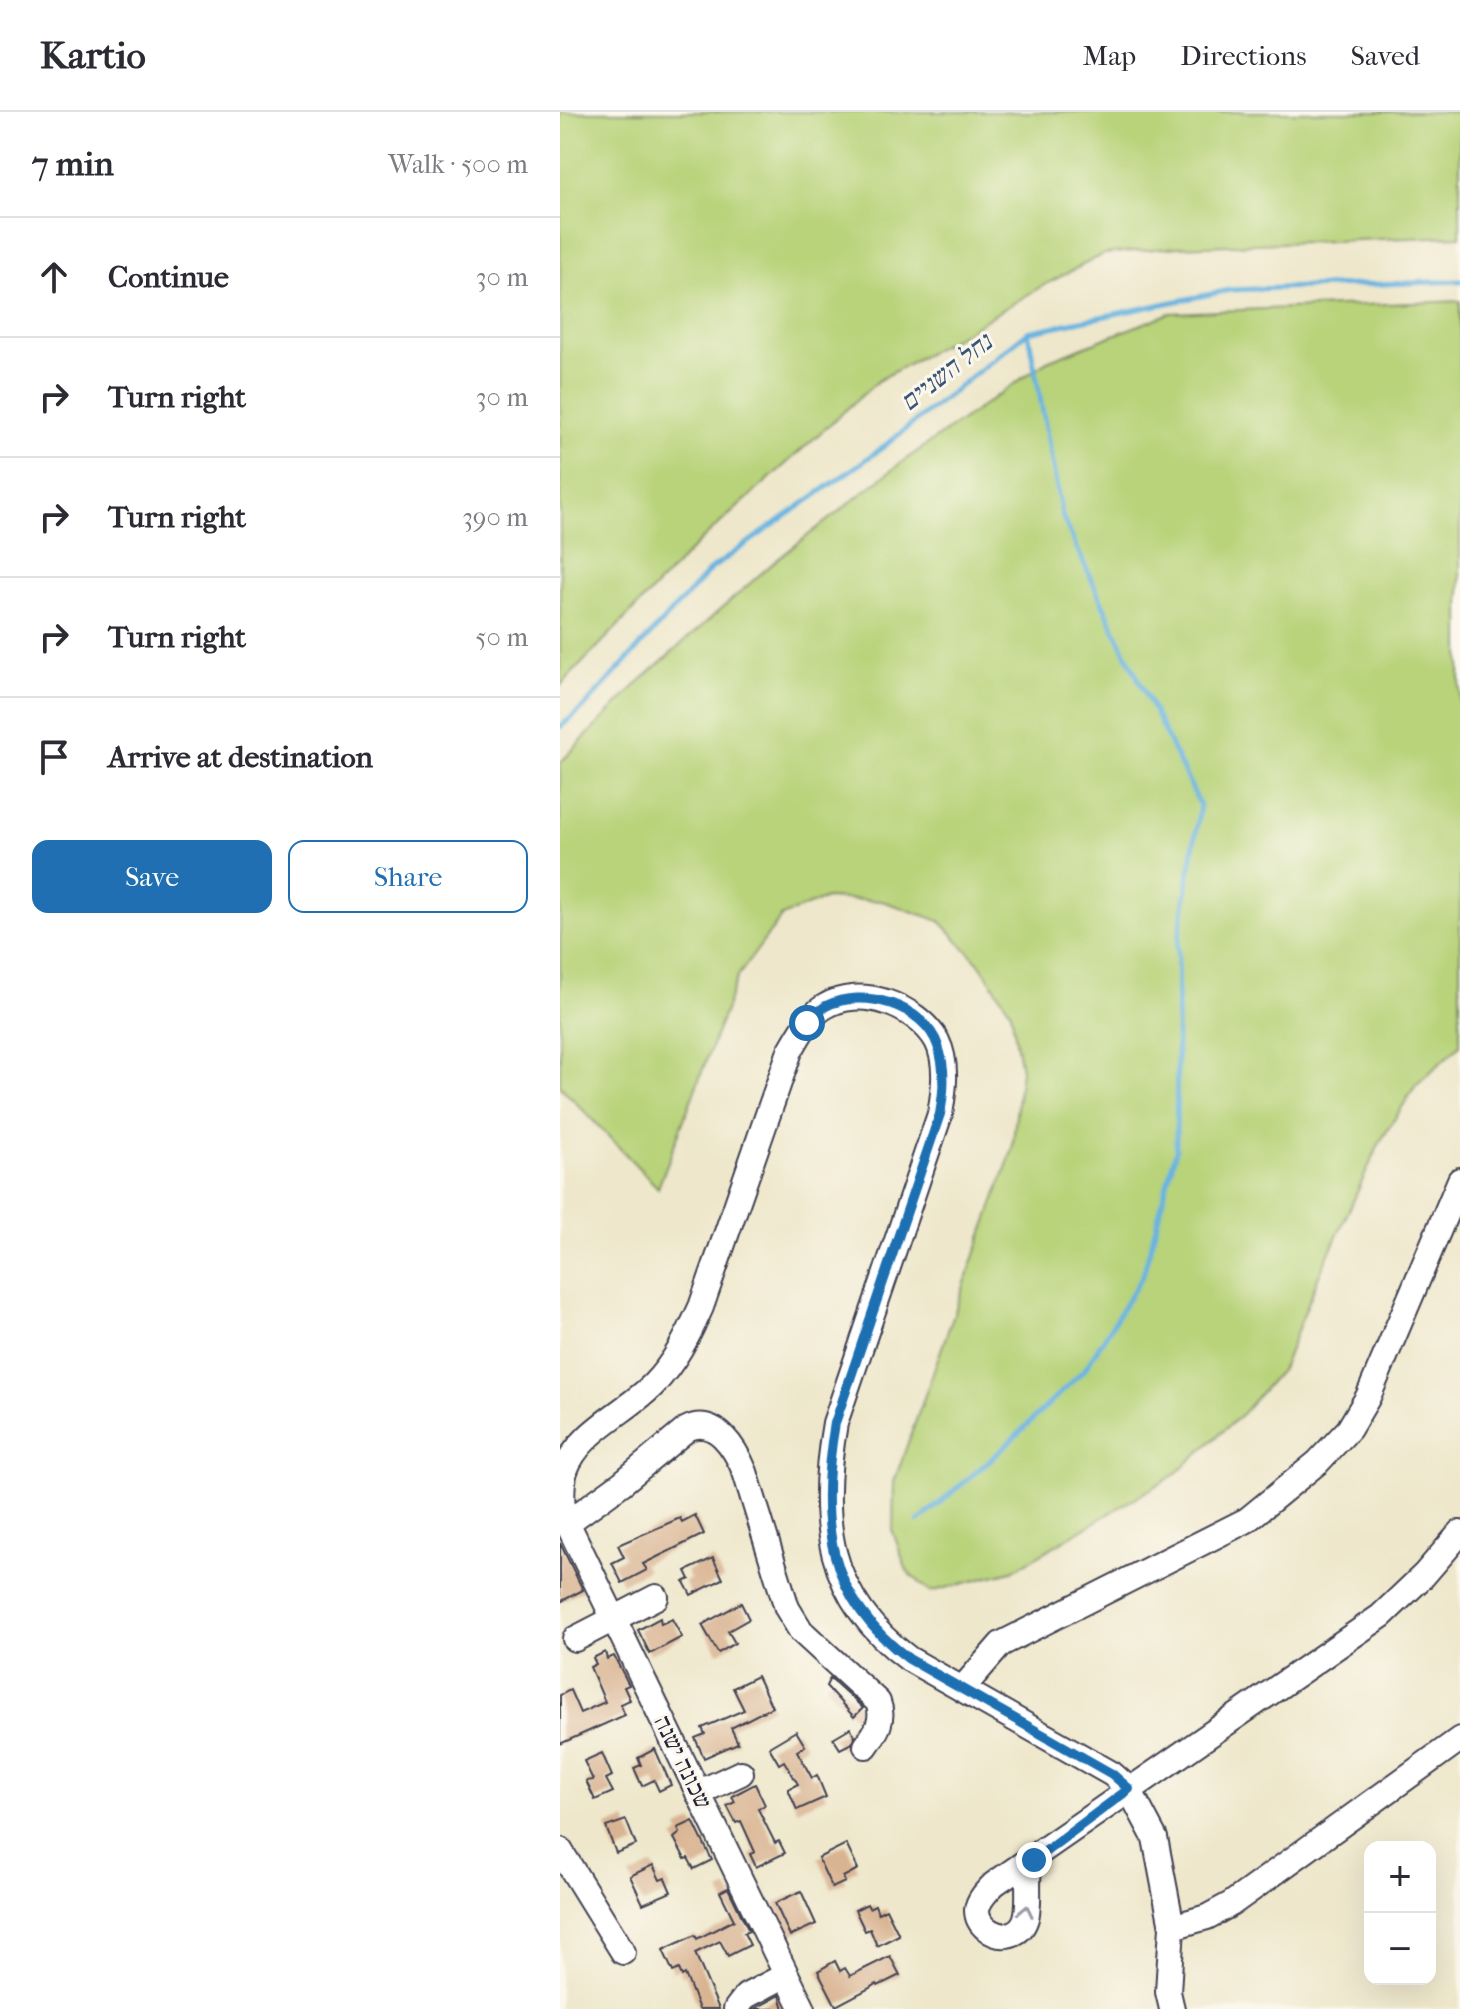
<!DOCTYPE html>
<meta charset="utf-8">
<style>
:root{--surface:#fff;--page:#f7f7f7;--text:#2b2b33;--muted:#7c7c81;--line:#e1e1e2;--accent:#1f6fb2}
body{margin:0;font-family:"IM FELL French Canon","Frank Ruhl Libre",serif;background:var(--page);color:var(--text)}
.controls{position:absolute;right:24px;bottom:24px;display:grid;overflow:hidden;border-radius:16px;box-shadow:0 8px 32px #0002}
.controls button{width:72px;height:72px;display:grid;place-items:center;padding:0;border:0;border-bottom:2px solid var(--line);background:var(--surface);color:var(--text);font:40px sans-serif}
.stop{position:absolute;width:24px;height:24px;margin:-18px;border:6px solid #1f6fb2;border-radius:50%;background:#fff}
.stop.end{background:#1f6fb2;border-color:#fff;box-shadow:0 2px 8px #0008}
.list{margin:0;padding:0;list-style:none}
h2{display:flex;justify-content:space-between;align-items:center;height:104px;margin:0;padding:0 32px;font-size:34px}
h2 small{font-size:26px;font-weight:400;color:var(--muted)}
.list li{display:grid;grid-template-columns:52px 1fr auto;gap:24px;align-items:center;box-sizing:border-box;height:120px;padding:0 32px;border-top:2px solid var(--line)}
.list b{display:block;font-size:30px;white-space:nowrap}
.list em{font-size:26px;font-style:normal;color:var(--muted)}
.actions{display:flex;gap:16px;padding:24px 32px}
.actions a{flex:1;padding:18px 0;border:2px solid var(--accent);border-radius:16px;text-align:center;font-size:28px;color:var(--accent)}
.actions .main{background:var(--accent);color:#fff}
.icon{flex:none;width:44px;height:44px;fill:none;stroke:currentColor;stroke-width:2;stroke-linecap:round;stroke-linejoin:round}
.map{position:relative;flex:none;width:900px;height:1897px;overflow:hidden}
header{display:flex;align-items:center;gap:48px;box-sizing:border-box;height:112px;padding:0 40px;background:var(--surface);border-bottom:2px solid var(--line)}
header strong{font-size:38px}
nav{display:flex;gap:44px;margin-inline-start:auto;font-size:28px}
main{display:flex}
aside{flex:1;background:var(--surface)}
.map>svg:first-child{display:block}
</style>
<header>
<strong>Kartio</strong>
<nav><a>Map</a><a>Directions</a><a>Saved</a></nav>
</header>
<main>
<aside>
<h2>7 min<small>Walk · 500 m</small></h2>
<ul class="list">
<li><svg class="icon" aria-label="ahead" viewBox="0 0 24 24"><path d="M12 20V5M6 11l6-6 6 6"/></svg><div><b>Continue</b></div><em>30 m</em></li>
<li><svg class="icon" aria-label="right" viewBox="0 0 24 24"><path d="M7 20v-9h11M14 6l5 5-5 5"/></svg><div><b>Turn right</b></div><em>30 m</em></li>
<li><svg class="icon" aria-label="right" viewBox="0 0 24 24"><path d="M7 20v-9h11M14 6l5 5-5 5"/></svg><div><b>Turn right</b></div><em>390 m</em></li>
<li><svg class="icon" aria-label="right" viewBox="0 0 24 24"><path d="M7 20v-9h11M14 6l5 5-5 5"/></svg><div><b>Turn right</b></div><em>50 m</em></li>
<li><svg class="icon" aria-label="arrive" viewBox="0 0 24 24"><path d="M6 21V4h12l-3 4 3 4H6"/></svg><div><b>Arrive at destination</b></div></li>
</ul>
<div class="actions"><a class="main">Save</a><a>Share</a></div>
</aside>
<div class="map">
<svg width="900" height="1897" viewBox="0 0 900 1897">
<rect width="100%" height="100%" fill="#fbf7ec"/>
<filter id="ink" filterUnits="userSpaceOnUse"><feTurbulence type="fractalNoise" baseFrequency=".0125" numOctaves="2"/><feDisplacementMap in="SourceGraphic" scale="16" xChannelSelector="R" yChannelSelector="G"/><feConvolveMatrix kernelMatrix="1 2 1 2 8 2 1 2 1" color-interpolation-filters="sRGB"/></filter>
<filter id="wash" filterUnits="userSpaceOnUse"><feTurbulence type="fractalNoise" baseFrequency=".006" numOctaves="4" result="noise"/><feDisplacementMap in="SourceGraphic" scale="32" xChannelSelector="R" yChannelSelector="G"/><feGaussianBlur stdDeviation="1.8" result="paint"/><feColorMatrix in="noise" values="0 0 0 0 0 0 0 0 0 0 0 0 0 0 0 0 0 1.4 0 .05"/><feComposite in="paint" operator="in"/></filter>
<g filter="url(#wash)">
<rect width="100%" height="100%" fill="#eee7cb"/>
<g fill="#b8d379" stroke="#6d7a5a" stroke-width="2">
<polygon points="0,0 900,0 900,124 618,135 544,142 482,174 397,225 319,268 138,431 0,574"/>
<polygon points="900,189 900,933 856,973 820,1030 758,1166 723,1255 683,1301 614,1363 452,1459 370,1480 347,1459 333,1420 334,1370 452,1039 461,958 451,900 419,851 380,809 322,789 266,786 222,804 178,864 98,1076 0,974 0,651 81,568 214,450 342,350 487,249 610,201"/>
</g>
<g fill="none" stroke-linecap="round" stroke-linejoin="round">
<g stroke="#67b3e0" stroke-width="5">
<polyline points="0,615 23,596 151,457 318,339 468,220 670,178 900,169"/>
<polyline points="358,1410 438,1341 525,1257 583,1163 616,1038 618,832 640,693 568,546 502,404 468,220"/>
</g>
</g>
<g id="blocks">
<g fill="#d9b492">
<polygon points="135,1403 144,1422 83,1452 87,1458 62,1471 52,1451 64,1445 58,1433 120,1406 122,1410"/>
<polygon points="0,1431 23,1478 0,1490"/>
<polygon points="153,1446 163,1467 131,1483 124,1470 130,1467 126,1459"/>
<polygon points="181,1491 189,1507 168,1519 175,1531 158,1541 142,1513"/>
<polygon points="100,1506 101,1512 112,1507 122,1525 90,1542 78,1518"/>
<polygon points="45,1540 47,1547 54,1544 69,1573 64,1575 70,1588 60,1592 65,1603 0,1632 0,1583 10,1578 20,1601 45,1590 30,1555 36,1552 33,1546"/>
<polygon points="197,1564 212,1595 171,1616 178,1631 144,1646 135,1626 145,1622 142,1616 184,1598 173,1576"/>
<polygon points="270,1566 303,1596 294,1605 266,1574"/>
<polygon points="290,1616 295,1624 292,1631 280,1637 273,1626"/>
<polygon points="236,1619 245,1634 237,1639 252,1666 257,1663 266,1685 237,1698 228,1677 238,1672 224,1649 219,1652 209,1635"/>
<polygon points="95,1637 111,1673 99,1679 94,1668 82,1674 74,1656 81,1653 78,1646"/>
<polygon points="42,1641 52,1664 46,1667 53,1680 35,1688 26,1669 33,1668 24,1649"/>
<polygon points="195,1672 205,1693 198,1697 215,1731 219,1729 225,1741 196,1755 190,1742 195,1740 181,1709 176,1711 167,1694 175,1690 172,1684"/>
<polygon points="66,1708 76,1733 56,1741 46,1715"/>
<polygon points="133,1709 152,1748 134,1757 128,1746 125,1747 114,1726 120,1721 118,1716"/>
<polygon points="286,1732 298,1757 283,1765 285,1770 272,1776 258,1746"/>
<polygon points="93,1753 100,1768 105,1766 111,1780 83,1792 70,1764"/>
<polygon points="168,1776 189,1819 184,1821 190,1833 168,1844 160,1829 135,1841 159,1897 139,1897 125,1862 122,1864 119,1857 113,1860 103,1838 135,1823 137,1827 174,1808 160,1780"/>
<polygon points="241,1779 256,1812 230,1824 215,1791"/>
<polygon points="307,1792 309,1796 315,1793 318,1801 326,1797 339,1823 317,1834 310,1817 305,1819 295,1798"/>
<polygon points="330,1844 340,1863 318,1874 317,1872 276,1894 258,1859 275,1849 280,1859 285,1856 290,1864"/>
<polygon points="220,1883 224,1897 195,1897 196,1896"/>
</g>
</g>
</g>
<g filter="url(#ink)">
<use href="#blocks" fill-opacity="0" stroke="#414051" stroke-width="2"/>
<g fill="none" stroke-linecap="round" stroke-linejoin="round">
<g stroke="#414051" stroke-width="28">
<g id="minor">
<path d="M7,1411L62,1371L127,1317C155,1302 176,1338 185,1360L227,1496L241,1519L318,1590C325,1608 316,1620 306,1634"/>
<polyline points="15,1527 96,1485"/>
<polyline points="402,1577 441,1532 687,1408 758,1350 789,1317 808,1285 900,1068"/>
<polyline points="138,1681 181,1661"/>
<polyline points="0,1738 63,1840"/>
<path d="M478,1742C474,1748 471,1752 469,1759C465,1779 477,1818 447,1823C433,1825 417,1813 417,1798C418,1788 427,1779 434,1772L821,1504L864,1463L900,1421"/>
<polyline points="612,1815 647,1805 671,1792 900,1627"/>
<polyline points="176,1897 186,1884 226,1863"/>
<path d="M243,1897L3,1402C2,1388 1,1373 5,1359C18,1320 65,1301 93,1273C115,1250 128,1224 141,1195L230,939C239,924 248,905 264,895C300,872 357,894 377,929C388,951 384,979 380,1002L275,1311C258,1407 266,1486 349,1547L552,1662L569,1677L595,1726L612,1815L608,1880L612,1897"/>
</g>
</g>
<use href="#minor" stroke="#fff" stroke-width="24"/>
</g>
<defs><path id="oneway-chevron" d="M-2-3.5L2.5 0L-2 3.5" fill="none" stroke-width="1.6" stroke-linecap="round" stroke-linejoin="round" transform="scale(2)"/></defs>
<use stroke="#9c9ca7" href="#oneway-chevron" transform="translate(466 1799) rotate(-78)"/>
</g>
<g fill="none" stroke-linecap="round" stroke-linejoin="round" filter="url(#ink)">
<path stroke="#1f6fb2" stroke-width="10" d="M247,911C253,906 259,898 266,894C303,875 364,893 378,934C386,957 384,979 380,1002L275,1311C258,1407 266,1486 349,1547L552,1662L569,1677L474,1748"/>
</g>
<g text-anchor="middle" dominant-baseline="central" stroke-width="6" stroke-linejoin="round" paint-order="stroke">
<g font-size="24" fill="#22223b" stroke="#fbf7ec">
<text transform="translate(123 1650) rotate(64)">שכונה ישנה</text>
</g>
<g font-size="26" font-style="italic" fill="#3a5575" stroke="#fbf7ec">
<text transform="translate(386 260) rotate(-38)">נחל השניים</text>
</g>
</g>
</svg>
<div class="controls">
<button>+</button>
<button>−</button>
</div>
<div class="stop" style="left:247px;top:911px"></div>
<div class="stop end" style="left:474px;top:1748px"></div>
</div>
</main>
